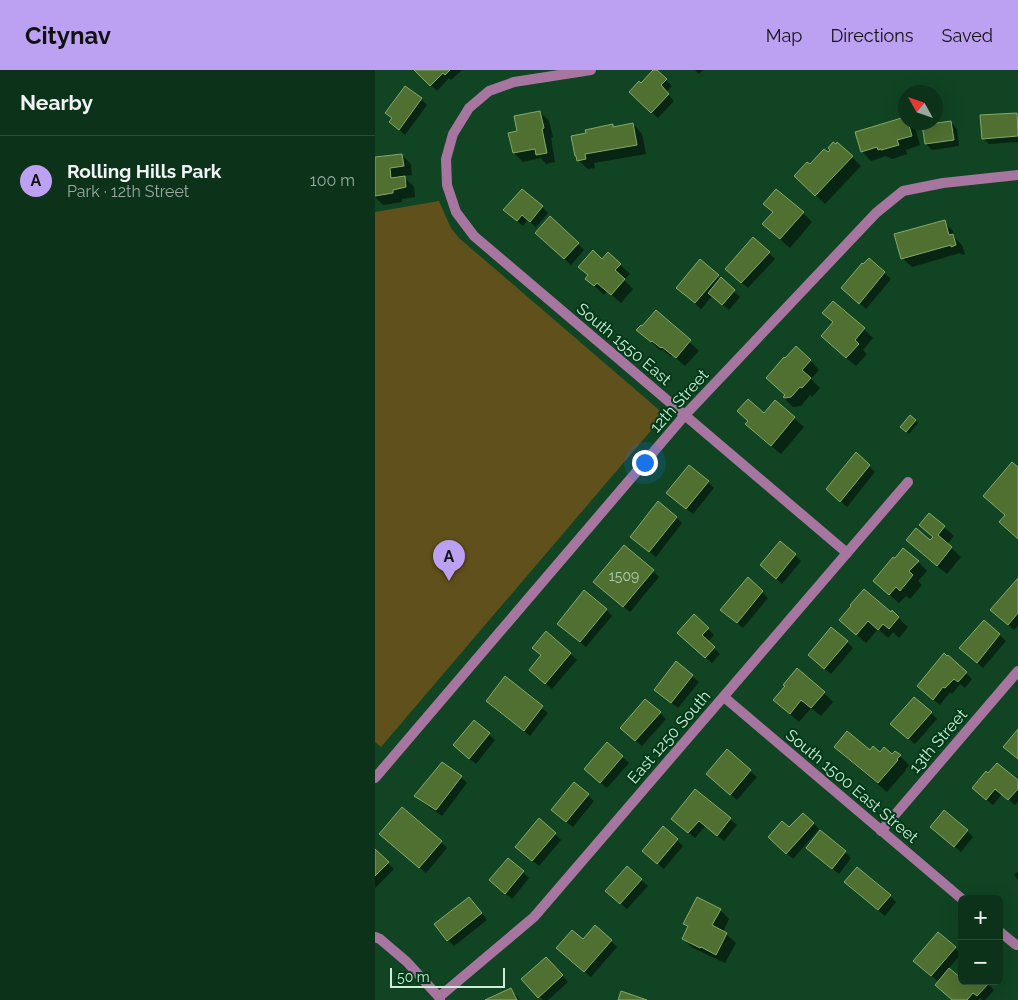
<!DOCTYPE html>
<meta charset="utf-8">
<style>
:root{--surface:#0c331a;--page:#1a3f27;--text:#f1f3f6;--muted:#9aaaa2;--line:#2c4e39;--accent:#bca0f2}
body{margin:0;font-family:Raleway,sans-serif;background:var(--page);color:var(--text)}
.controls{position:absolute;right:15px;bottom:15px;display:grid;overflow:hidden;border-radius:8px;box-shadow:0 5px 20px #0002}
.controls button{width:45px;height:45px;display:grid;place-items:center;padding:0;border:0;border-bottom:1px solid var(--line);background:var(--surface);color:var(--text);font:25px sans-serif}
.compass{position:absolute;left:523px;top:15px;width:45px;height:45px;border-radius:50%;background:var(--surface);box-shadow:0 5px 20px #0002;rotate:310deg}
.scale{position:absolute;left:15px;bottom:12px;width:115px;box-sizing:border-box;padding-left:5px;border:2px solid #ceefd5;border-top:0;font-size:14px;line-height:18px;white-space:nowrap;color:#ceefd5;-webkit-text-stroke:4px #023919;paint-order:stroke}
.you{position:absolute;left:269px;top:392px;width:18px;height:18px;margin:-12px;border:4px solid #fff;border-radius:50%;background:#1a73e8;box-shadow:0 0 0 8px #1a73e833}
.badge{display:grid;place-items:center;width:32px;height:32px;border-radius:50%;background:var(--accent);color:#111;font-size:16px;font-weight:700}
.pin{position:absolute;translate:-50% -41px;filter:drop-shadow(0 1px 2px #0008)}
.pin::after{content:'';position:absolute;top:26px;width:18px;height:15px;background:inherit;clip-path:polygon(0 0,100% 0,50% 100%)}
.list{margin:0;padding:0;list-style:none}
h2{display:flex;justify-content:space-between;align-items:center;height:65px;margin:0;padding:0 20px;font-size:21px}
h2 small{font-size:16px;font-weight:400;color:var(--muted)}
.list li{display:grid;grid-template-columns:32px 1fr auto;gap:15px;align-items:center;box-sizing:border-box;height:90px;padding:0 20px;border-top:1px solid var(--line)}
.list b{display:block;font-size:19px;white-space:nowrap}
.list p{margin:0;font-size:16px;white-space:nowrap;color:var(--muted)}
.list em{font-size:16px;font-style:normal;color:var(--muted)}
.map{position:relative;flex:none;width:643px;height:930px;overflow:hidden}
header{display:flex;align-items:center;gap:30px;box-sizing:border-box;height:70px;padding:0 25px;background:var(--accent);color:#111}
header strong{font-size:24px}
nav{display:flex;gap:28px;margin-inline-start:auto;font-size:18px}
main{display:flex}
aside{flex:1;background:var(--surface)}
.map>svg:first-child{display:block}
</style>
<header>
<strong>Citynav</strong>
<nav><a>Map</a><a>Directions</a><a>Saved</a></nav>
</header>
<main>
<aside>
<h2>Nearby<small></small></h2>
<ul class="list">
<li><span class="badge">A</span><div><b>Rolling Hills Park</b><p>Park · 12th Street</p></div><em>100 m</em></li>
</ul>
</aside>
<div class="map">
<svg width="643" height="930" viewBox="0 0 643 930">
<rect width="100%" height="100%" fill="#104423"/>
<path fill="#60501b" d="M64,131L76,158L84,168L283,339C286,342 287,345 285,350L6,677L0,672V142Z"/>
<g fill="#0007">
<polygon points="41,0 87,0 76,10 74,8 62,21"/>
<polygon points="280,0 297,16 291,22 299,31 283,48 256,22 266,15"/>
<polygon points="320,0 328,0 324,4"/>
<polygon points="46,29 52,35 30,65 16,52 18,49 12,43"/>
<polygon points="165,42 174,51 178,67 176,68 180,92 171,94 166,88 148,92 139,83 143,62"/>
<polygon points="642,44 643,45 643,72 614,74 608,68"/>
<polygon points="530,48 530,52 535,52 540,58 545,75 531,80 532,84 517,89 511,86 496,91 487,81 481,63"/>
<polygon points="576,52 582,59 584,76 557,80 551,74"/>
<polygon points="258,54 267,64 271,84 219,93 220,98 213,99 203,90 212,64 238,56 240,58"/>
<polygon points="453,84 477,87 486,96 450,134 430,115 435,96"/>
<polygon points="27,85 36,94 37,105 28,106 39,117 40,127 27,129 27,132 8,135 0,127 0,89"/>
<polygon points="167,137 173,143 161,157 153,150 148,156 136,146"/>
<polygon points="399,143 428,143 437,152 415,178 398,163"/>
<polygon points="175,148 209,180 196,195 162,163"/>
<polygon points="569,152 578,161 580,168 587,175 590,184 587,185 585,183 537,197 527,188"/>
<polygon points="394,183 400,189 373,218 358,205"/>
<polygon points="233,184 255,204 249,210 258,219 246,233 232,221 229,225 212,209"/>
<polygon points="494,190 516,209 491,239 474,224"/>
<polygon points="325,191 365,227 354,240 337,226 326,239 309,223"/>
<polygon points="281,241 324,281 310,296 297,285 296,287 287,279 286,281 263,260 267,258"/>
<polygon points="489,259 498,268 488,280 492,284 481,296 456,275"/>
<polygon points="435,290 444,300 436,309 445,318 437,327 435,325 426,336 418,337 409,328 411,326 402,317"/>
<polygon points="400,332 429,357 406,384 381,364 389,345"/>
<polygon points="535,347 543,353 534,364 526,357"/>
<polygon points="494,396 500,402 472,437 459,425"/>
<polygon points="333,412 339,418 318,444 299,429"/>
<polygon points="555,445 579,466 572,474 586,487 572,504 542,480 533,470 555,472 559,468 546,455"/>
<polygon points="301,447 307,453 281,487 263,473"/>
<polygon points="420,485 426,491 407,514 393,501"/>
<polygon points="543,492 552,501 543,511 547,515 535,529 531,526 524,533 509,520"/>
<polygon points="278,501 284,507 255,542 226,518"/>
<polygon points="643,509 643,556 639,560 623,546"/>
<polygon points="387,522 393,528 368,558 353,546"/>
<polygon points="478,536 516,544 517,542 533,557 524,568 518,562 513,568 503,559 491,573 475,559"/>
<polygon points="231,540 237,546 211,577 190,560"/>
<polygon points="609,551 631,571 608,598 592,584"/>
<polygon points="333,559 339,565 333,572 345,584 337,593 310,569"/>
<polygon points="171,563 202,590 177,619 161,606 167,586"/>
<polygon points="472,572 478,578 456,604 440,591"/>
<polygon points="301,593 324,612 303,638 280,620"/>
<polygon points="585,597 597,609 590,618 585,614 577,624 575,622 565,635 549,622"/>
<polygon points="130,608 173,643 155,666 118,637"/>
<polygon points="411,616 449,623 458,632 446,646 436,638 424,652 409,639"/>
<polygon points="285,643 291,649 267,676 253,664"/>
<polygon points="556,643 562,649 540,674 523,660"/>
<polygon points="99,651 120,670 101,694 85,681"/>
<polygon points="232,674 254,693 232,718 216,705"/>
<polygon points="460,677 495,681 518,686 525,686 534,695 531,699 531,700 512,722 469,686"/>
<polygon points="352,681 382,707 362,730 338,709"/>
<polygon points="86,707 92,713 67,746 47,732 41,726"/>
<polygon points="643,712 643,732 640,735 627,724 618,735 604,724"/>
<polygon points="200,714 219,731 198,757 184,746"/>
<polygon points="321,721 362,755 349,771 330,756 320,768 304,755"/>
<polygon points="438,753 444,759 418,789 400,773 415,759"/>
<polygon points="592,761 598,767 586,782 563,762"/>
<polygon points="180,764 186,770 164,796 147,782"/>
<polygon points="12,770 66,772 72,778 51,803"/>
<polygon points="302,770 308,776 289,799 275,787"/>
<polygon points="0,781 19,799 0,818"/>
<polygon points="470,782 476,788 464,804 439,784"/>
<polygon points="252,798 273,816 252,839 238,827"/>
<polygon points="148,802 154,808 137,829 122,816"/>
<polygon points="643,802 643,810 639,805"/>
<polygon points="477,818 515,826 521,832 510,846"/>
<polygon points="100,834 112,850 79,876 73,870"/>
<polygon points="345,840 354,849 348,862 351,864 361,873 350,893 318,878 308,869 314,858 310,853"/>
<polygon points="236,871 242,877 216,907 189,884"/>
<polygon points="580,878 586,884 573,899 587,911 610,911 619,920 610,930 607,930 605,928 603,930 578,930 564,912 546,897"/>
<polygon points="177,894 193,912 173,930 168,930 148,909"/>
<polygon points="136,920 142,926 144,930 113,930"/>
</g>
<g fill="#4f7031" stroke="#86a968">
<polygon points="39,0 75,0 70,5 68,3 55,16"/>
<polygon points="278,0 282,0 292,9 286,15 294,24 276,43 254,22 264,11 266,13"/>
<polygon points="30,16 47,28 24,60 14,52 17,48 10,43"/>
<polygon points="165,41 169,58 167,59 172,83 161,85 160,79 138,83 133,63 142,61 139,46"/>
<polygon points="642,43 643,66 607,69 605,45"/>
<polygon points="530,47 530,52 533,52 537,66 522,70 524,75 506,80 506,79 503,80 502,77 486,82 480,62"/>
<polygon points="576,51 579,70 550,74 547,55"/>
<polygon points="258,53 262,75 210,84 211,89 202,91 201,86 200,86 196,66 211,63 210,60 238,54 238,57"/>
<polygon points="458,72 461,74 462,72 478,86 440,126 419,106 432,92 435,94 449,79 453,82 455,80 453,78"/>
<polygon points="27,84 29,96 15,98 16,108 30,106 31,117 18,120 18,123 0,126 0,87"/>
<polygon points="147,119 168,136 155,152 147,145 142,151 128,140"/>
<polygon points="401,119 429,142 405,169 387,154 398,142 388,134"/>
<polygon points="175,146 204,173 189,189 160,163"/>
<polygon points="570,150 574,165 578,164 581,175 576,177 576,175 526,189 519,164"/>
<polygon points="378,167 395,182 366,213 350,199"/>
<polygon points="218,180 227,189 233,182 246,194 240,200 250,209 236,225 222,213 219,216 210,209 213,205 203,197"/>
<polygon points="494,188 510,202 484,234 466,218 487,193 488,194"/>
<polygon points="325,189 344,205 320,233 301,218"/>
<polygon points="346,207 360,220 347,235 333,223"/>
<polygon points="458,231 490,258 480,270 484,274 471,288 446,266 458,252 447,243"/>
<polygon points="281,240 316,270 301,288 287,277 286,278 277,271 276,272 261,260 266,255 267,256"/>
<polygon points="421,276 436,290 427,300 436,308 427,318 425,317 416,327 410,328 408,327 410,325 391,308 409,287 410,288"/>
<polygon points="373,329 389,343 400,330 420,347 396,376 370,354 373,351 362,341"/>
<polygon points="535,345 541,350 531,362 525,357"/>
<polygon points="481,382 495,395 465,432 451,419"/>
<polygon points="637,392 643,397 643,469 624,452 630,445 608,426"/>
<polygon points="314,395 334,411 311,439 291,423"/>
<polygon points="283,431 302,447 274,482 255,467"/>
<polygon points="554,443 570,456 563,465 577,477 562,496 531,470 541,458 555,470 558,467 544,455"/>
<polygon points="405,471 421,484 401,509 385,495"/>
<polygon points="249,475 279,500 248,537 218,512"/>
<polygon points="528,478 544,491 534,501 538,505 525,521 521,517 514,525 498,511 518,487 520,488"/>
<polygon points="373,507 388,521 362,553 345,540"/>
<polygon points="643,508 643,543 633,555 615,540"/>
<polygon points="489,519 516,542 517,540 524,547 514,559 508,554 503,560 493,551 481,565 464,550 476,536 475,535"/>
<polygon points="209,520 232,539 205,572 182,554"/>
<polygon points="319,544 334,558 327,565 340,577 330,588 302,563"/>
<polygon points="609,550 625,564 602,593 584,578"/>
<polygon points="456,557 473,571 449,599 433,585"/>
<polygon points="171,561 196,583 170,614 154,600 166,585 157,578"/>
<polygon points="569,583 572,586 573,585 592,602 583,612 579,609 570,618 568,617 558,630 542,616"/>
<polygon points="301,591 318,605 296,633 279,620"/>
<polygon points="422,598 450,622 436,638 426,630 415,644 398,630 410,616 408,615"/>
<polygon points="130,606 168,636 149,661 111,631"/>
<polygon points="539,627 557,642 533,669 515,654"/>
<polygon points="270,629 286,642 260,671 245,658"/>
<polygon points="99,650 115,663 94,689 78,675"/>
<polygon points="643,659 643,689 628,677"/>
<polygon points="472,661 495,680 498,676 505,682 509,677 517,684 520,681 526,685 522,689 523,690 503,713 459,677"/>
<polygon points="232,672 248,686 225,713 209,699"/>
<polygon points="352,679 376,700 355,725 331,704"/>
<polygon points="67,692 87,706 61,740 39,726"/>
<polygon points="622,693 643,710 643,719 633,730 620,719 611,730 597,718 611,701 613,703"/>
<polygon points="199,712 214,724 191,752 176,740"/>
<polygon points="320,719 356,748 342,766 324,751 313,763 296,749"/>
<polygon points="27,737 67,771 44,798 4,764"/>
<polygon points="569,740 593,760 579,777 555,757"/>
<polygon points="428,743 439,753 411,784 393,767 407,751 414,757"/>
<polygon points="164,748 181,763 157,791 140,777"/>
<polygon points="288,756 303,769 282,794 267,781"/>
<polygon points="445,760 471,781 457,799 431,778"/>
<polygon points="0,779 14,792 0,806"/>
<polygon points="133,788 149,801 130,824 114,810"/>
<polygon points="252,796 267,809 245,834 230,821"/>
<polygon points="482,797 516,825 503,840 469,812"/>
<polygon points="94,827 107,843 72,871 59,854"/>
<polygon points="322,827 346,839 337,855 352,863 341,885 326,877 325,878 307,869 313,856 308,854"/>
<polygon points="220,855 237,870 209,902 181,878 197,860 208,869"/>
<polygon points="563,862 581,877 556,906 538,891"/>
<polygon points="171,887 188,905 163,928 146,909"/>
<polygon points="574,898 587,909 587,911 612,911 614,913 602,926 598,923 592,930 577,930 560,915"/>
<polygon points="136,918 142,930 110,930"/>
<polygon points="246,921 272,930 243,930"/>
</g>
<g fill="none" stroke-linecap="round" stroke-linejoin="round">
<g stroke="#a776a0" stroke-width="10">
<polyline points="216,0 139,12 114,21 94,38 78,64 71,89 72,115 81,142 99,166 472,483"/>
<polyline points="349,627 587,829"/>
<polyline points="0,708 310,345 501,143 528,121 568,113 643,105"/>
<polyline points="506,761 643,601"/>
<polyline points="624,861 641,875 643,875"/>
<polyline points="64,927 159,847 533,412"/>
</g>
<polyline stroke="#a776a0" stroke-width="10" points="0,867 5,869 32,892 64,927 65,930"/>
</g>
<g text-anchor="middle" dominant-baseline="central" stroke-width="4" stroke-linejoin="round" paint-order="stroke">
<g font-size="14" fill="#aecfac">
<text x="249" y="506">1509</text>
</g>
<g font-size="16" fill="#ceefd5" stroke="#023919">
<text transform="translate(249 274) rotate(40)">South 1550 East</text>
<text transform="translate(304 331) rotate(-48)">12th Street</text>
<text transform="translate(294 667) rotate(-49)">East 1250 South</text>
<text transform="translate(563 671) rotate(-49)">13th Street</text>
<text transform="translate(477 716) rotate(40)">South 1500 East Street</text>
</g>
</g>
</svg>
<div class="controls">
<button>+</button>
<button>−</button>
</div>
<svg class="compass" viewBox="-18 -18 36 36"><path d="M0-13l5 13h-10z" fill="#e53935"/><path d="M0 13l5-13h-10z" fill="#9aaaa2"/></svg>
<div class="scale">50 m</div>
<div class="you"></div>
<div class="pin badge" style="left:74px;top:511px">A</div>
</div>
</main>
